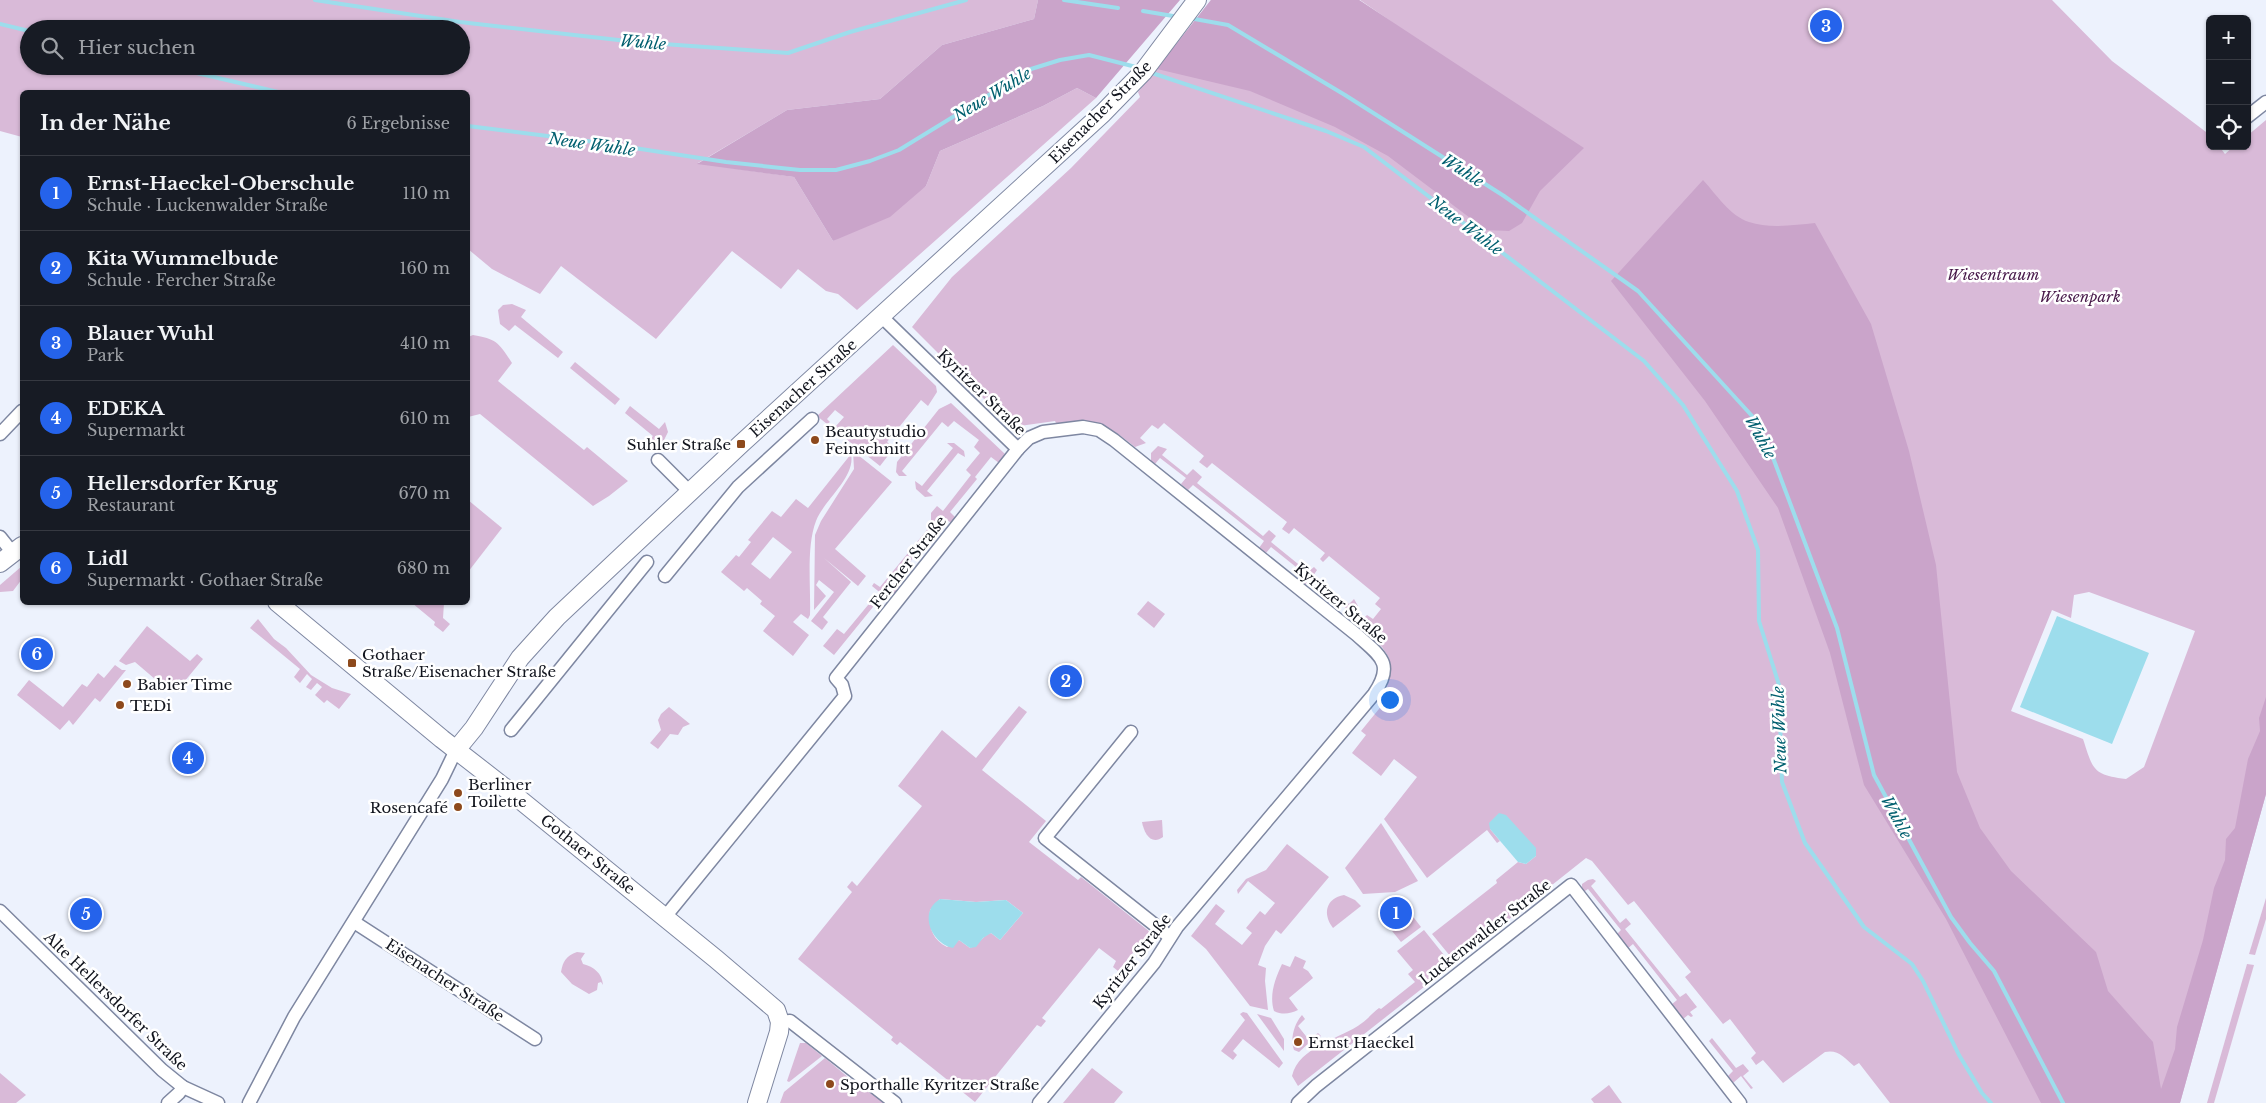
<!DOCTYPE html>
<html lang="de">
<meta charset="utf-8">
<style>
:root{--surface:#171b24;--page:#20242c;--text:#f1f3f6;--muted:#9ea1a6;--line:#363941;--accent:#2563eb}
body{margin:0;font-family:"Libre Baskerville",serif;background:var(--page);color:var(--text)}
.controls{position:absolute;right:15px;top:15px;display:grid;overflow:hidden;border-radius:8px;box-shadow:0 1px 4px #0004}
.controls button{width:45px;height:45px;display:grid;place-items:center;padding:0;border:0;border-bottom:1px solid var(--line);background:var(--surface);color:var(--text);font:25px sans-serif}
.you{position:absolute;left:1389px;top:699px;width:18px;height:18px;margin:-12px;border:4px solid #fff;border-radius:50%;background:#1a73e8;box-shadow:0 0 0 8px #1a73e833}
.badge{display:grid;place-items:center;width:32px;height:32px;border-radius:50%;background:var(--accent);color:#fff;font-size:16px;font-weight:700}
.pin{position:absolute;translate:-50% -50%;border:2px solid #fff;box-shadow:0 1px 5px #0006}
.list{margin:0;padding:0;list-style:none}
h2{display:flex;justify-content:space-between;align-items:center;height:65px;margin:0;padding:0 20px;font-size:21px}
h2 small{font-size:16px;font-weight:400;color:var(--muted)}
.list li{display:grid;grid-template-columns:32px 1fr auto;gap:15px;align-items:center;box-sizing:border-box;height:75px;padding:0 20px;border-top:1px solid var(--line)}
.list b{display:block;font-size:19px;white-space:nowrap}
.list p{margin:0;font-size:16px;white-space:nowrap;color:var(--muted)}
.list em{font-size:16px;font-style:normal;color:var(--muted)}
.icon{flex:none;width:28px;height:28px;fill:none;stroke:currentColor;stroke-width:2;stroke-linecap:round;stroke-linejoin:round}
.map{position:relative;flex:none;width:2266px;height:1103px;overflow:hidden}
.search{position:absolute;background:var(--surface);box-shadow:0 1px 4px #0004;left:20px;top:20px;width:450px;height:55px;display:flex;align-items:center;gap:12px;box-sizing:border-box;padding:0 18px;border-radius:28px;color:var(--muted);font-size:19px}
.panel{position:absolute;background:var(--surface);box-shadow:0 1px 4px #0004;left:20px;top:90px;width:450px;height:515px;border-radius:8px}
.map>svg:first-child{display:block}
</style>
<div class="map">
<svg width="2266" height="1103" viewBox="0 0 2266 1103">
<rect width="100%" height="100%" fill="#edf2fd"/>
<g fill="#d9bad8" fill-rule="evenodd">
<path d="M0,0H1038L1034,19L942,45L880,99L787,110L698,163L794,177L833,241L926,186L940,151L1043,106L1077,88L1096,98L857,310L838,294L826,291L798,269L781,289L732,251L656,339L561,266L540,294L492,269L468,249V92H22V137L0,131ZM29,29H461V66H29Z"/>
<path d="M1211,0H1359L1395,24L1360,0H2052L2112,61L2210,135V146H2219L2225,154L2234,146H2247V136L2266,120V794L2180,1103H1890L1859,1063L1854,1066C1845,1058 1838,1049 1825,1052L1783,1083L1763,1060L1756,1065L1751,1058L1756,1053L1730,1019L1723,1024L1685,977L1691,972L1634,901L1628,905L1592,861L1586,858L1455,962L1432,934L1497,883L1496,880L1518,862L1526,864L1536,856L1490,829L1500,841L1497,843L1487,830L1427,878L1384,819L1417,777L1394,759L1381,776L1352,753L1366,735L1361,731L1383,704L1391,670L1388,656L1382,647L1362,628L1363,619L1367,615L1373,619L1381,609L1375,604L1380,598L1329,556L1323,562L1320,559L1325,553L1294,528L1289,534L1282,529L1287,522L1212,463L1207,468L1199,462L1204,456L1164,423L1158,429L1152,425L1140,438L1146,443L1135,447C1102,421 1098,421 1057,425L1055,421L1012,427L912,327L952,277L1071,168L1140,97L1138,92ZM2089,592L2195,631L2144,767L2126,779C2092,775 2093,769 2083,739L2011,711L2052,610L2071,618L2074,595Z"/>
<polygon points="512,304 526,310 521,317 563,352 558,358 515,325 509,331 500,324 498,310 503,305"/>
<path d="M473,335C497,339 499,343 512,363L498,381L584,450L587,447L628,481L609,496L593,506L480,414L468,417V337Z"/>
<polygon points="893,345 936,386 937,392 928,406 921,400 887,442 894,448 880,466 831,427 833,424 836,426 844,417 835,410 827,419 830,422 827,424 817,416"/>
<polygon points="575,362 620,399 615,405 570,368"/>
<polygon points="951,403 1005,454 999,463 991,457 975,477 977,479 950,512 956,518 951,523 945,518 894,582 900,587 894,595 887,590 883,595 872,586 874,583 880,587 931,525 931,513 937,506 943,511 971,475 966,470 980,453 974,447 979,440 954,421 948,427 942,422 902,471 907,476 899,476 896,472 897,462 939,409"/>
<polygon points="630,406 659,429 665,422 668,432 663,442 657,445 647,443 653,436 625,413"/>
<polygon points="947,443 954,443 964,451 965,457 958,453 927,491 933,496 925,497 916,489 915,481 922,486 953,448"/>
<polygon points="1158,446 1167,449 1162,455 1187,475 1193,469 1202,477 1197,483 1263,536 1269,530 1276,536 1271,542 1308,572 1314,567 1317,570 1313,576 1349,604 1354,599 1358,606 1355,613 1349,616 1342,614 1346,608 1310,579 1305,585 1301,582 1306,575 1271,547 1266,553 1259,548 1264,541 1193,485 1188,490 1181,484 1186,478 1160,458 1155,464 1151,461 1151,453"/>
<polygon points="853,451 892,482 835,549 866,576 858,586 824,558 851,582 823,617 828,622 822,630 811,621 834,592 819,580 816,585 826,596 814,610 815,535 821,521 854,469"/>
<path d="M851,454C856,477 824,500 816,521C806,547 811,587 810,615L808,619L801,614L793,622L809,635L793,656L763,631L775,616L760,604L762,601L747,588L744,591L721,572L736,555L739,557L751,542L748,540L772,511L781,517L796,499L808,508ZM773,537L792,552L770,579L751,564Z"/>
<polygon points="468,500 502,528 468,572"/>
<polygon points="22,566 22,579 13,591 0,592 0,585"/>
<polygon points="873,599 877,602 834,655 823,646 837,629 844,634"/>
<polygon points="1148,601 1165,614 1154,628 1137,614"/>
<polygon points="412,603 444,603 443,618 450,624 443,632 434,625 435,622"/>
<polygon points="258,619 274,639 286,648 311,675 332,688 351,694 339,709 327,700 324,703 315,695 322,687 317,683 311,690 306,687 312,679 307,674 300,683 294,677 300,669 250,628"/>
<polygon points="147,626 190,661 197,654 203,659 184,682 179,679 169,691 135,662 126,665 119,661"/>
<polygon points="115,665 122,670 126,670 100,702 95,698 73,725 69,720 60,730 17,695 29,680 63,707 82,684 87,687 98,673 104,678"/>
<path d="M1019,706L1027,712L982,770L1046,821L1029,842L1078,880L1081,877L1150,932L1118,971L1113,967L1116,961L1099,948L1042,1018L1046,1021L1041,1027L1037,1025L975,1102L900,1042L897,1045L891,1040L893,1037L798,959L852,892L847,887L852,881L857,886L922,806L898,786L942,730L976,758ZM940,899L976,902L1006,900L1023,913L1000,940L991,933C982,936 980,944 970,948L959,940L947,947C931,939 929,926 930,910Z"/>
<polygon points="669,707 690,724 683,727 678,735 670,734 658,749 650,743 661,730 658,720 661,714"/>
<path d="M1162,820L1163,837C1151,846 1144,833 1142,822Z"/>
<polygon points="1381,823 1418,881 1395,892 1363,894 1345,868"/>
<polygon points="1287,844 1329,877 1281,934 1276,930 1265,946 1258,965 1266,968 1265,981 1268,1010 1250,1006 1206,949 1191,936 1216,904 1225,911 1215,924 1242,945 1252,933 1246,928 1260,911 1265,915 1275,903 1248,881 1238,894 1237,890 1246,879 1266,870"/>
<polygon points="1593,879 1596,881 1591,886 1620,923 1626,918 1631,924 1625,929 1680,997 1686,993 1697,1007 1690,1012 1693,1016 1691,1017 1688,1015 1683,1019 1671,1005 1677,1000 1633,944 1627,949 1616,935 1621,930 1588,889 1582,893 1582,884 1588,880"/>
<path d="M1344,895L1355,900L1361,906L1333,928C1322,914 1326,898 1344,895Z"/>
<polygon points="2266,898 2266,919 2255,955 2249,954"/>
<polygon points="1404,905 1421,927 1401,942 1384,921"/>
<path d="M1424,930L1452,965L1298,1086L1292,1076C1299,1046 1341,1039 1362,1023C1368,1019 1373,1012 1379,1008L1381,1009L1415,982L1408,974L1413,970L1397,951Z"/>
<path d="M577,952L585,953L581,959L583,964C594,967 602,973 603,985L601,982L598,983L597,990L589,994L572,984L561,972C563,961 566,956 577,952Z"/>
<path d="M1295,956L1306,961L1303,968L1308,971L1313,978L1289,998L1298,1010C1290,1014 1282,1015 1274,1011C1269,995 1275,979 1282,964L1290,967Z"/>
<polygon points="2247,964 2254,965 2214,1103 2207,1103"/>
<polygon points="1243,1012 1247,1013 1283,1063 1279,1068 1243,1039 1233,1051 1237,1055 1233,1060 1221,1051 1245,1020 1240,1014"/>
<polygon points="1257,1014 1271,1018 1284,1039 1284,1051"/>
<path d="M1302,1015L1305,1019L1298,1026L1309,1040L1318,1033L1321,1036L1310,1042L1299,1052L1294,1050C1290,1039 1294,1024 1302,1015Z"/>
<polygon points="1712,1038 1736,1068 1743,1064 1749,1071 1743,1076 1753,1088 1751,1089 1741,1076 1733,1083 1728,1076 1733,1071 1709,1041"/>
<polygon points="800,1043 806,1043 822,1056 789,1082 787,1081"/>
<polygon points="825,1058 861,1088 865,1085 888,1103 780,1103 784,1092"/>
<polygon points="1092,1068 1123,1092 1114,1103 1063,1103"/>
<polygon points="0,1073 26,1095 16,1103 0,1103"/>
<polygon points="1609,1085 1622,1103 1594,1103 1591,1099"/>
</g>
<g fill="#caa4ca">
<polygon points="1038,0 1180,0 1096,98 1077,88 1043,106 940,151 926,186 890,217 833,241 794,177 697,164 787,110 880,99 942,45 1034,19"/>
<polygon points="1211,0 1359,0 1584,148 1540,191 1522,223 1509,231 1486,230 1388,156 1335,127 1250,91 1157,69"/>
<path d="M1703,180C1716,194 1730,216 1749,222C1769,229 1795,225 1815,223L1871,324L1909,451L1936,565L1957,772L1980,828L2011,871L2096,952L2108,991L2153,1042L2161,1089L2175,1049L2177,1027L2203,940L2214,888L2225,860L2226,839L2235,828L2248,759L2260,731L2259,718L2266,697V794L2180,1103H2041L1946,919L1864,785L1830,653L1778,508L1705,401L1611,281Z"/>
</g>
<g fill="#9dddec">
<polygon points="2057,616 2149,653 2112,744 2020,707"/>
<polygon points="1499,813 1506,815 1536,848 1536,856 1526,864 1518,862 1490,829 1489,823"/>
<path d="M940,899L976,902L1006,900L1023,913L1000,940L991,933L983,938L976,947L970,948L959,940L953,948C931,943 918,912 940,899Z"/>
</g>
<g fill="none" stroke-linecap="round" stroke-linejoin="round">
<g stroke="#9dddec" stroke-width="4">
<polyline points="315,0 460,22 636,42 788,53 850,32 966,0"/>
<polyline points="1064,0 1118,8"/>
<polyline points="1143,11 1179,17"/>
<polyline points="1189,18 1228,25 1345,95 1504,196 1638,291 1753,417 1769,447 1837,628 1874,775 1951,917 1970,943 1994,971 2063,1103"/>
<polyline points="0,24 29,31"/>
<polyline points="167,66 278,92"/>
<polyline points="1149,72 1326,131 1364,147 1644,361 1683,405 1737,491 1758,550 1759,621 1779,685 1782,782 1805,843 1864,927 1912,964 1923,981 1959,1055 1982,1093 1991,1103"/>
<polyline points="468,126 595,142 726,162 800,170 836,170 870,161 899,150 1031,69 1060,60 1089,55 1140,68"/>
</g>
<g stroke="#7e87a1" stroke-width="15">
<g id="street">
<polyline points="2247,117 2266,102"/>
<polyline points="882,317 1018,449"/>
<polyline points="0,434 22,411"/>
<polyline points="658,460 690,492"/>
<polyline points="0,537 12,552"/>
<polyline points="665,576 738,487 812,419"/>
<polyline points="511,730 647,562"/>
<polyline points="1131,732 1045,838 1170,937"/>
<polyline points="0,911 162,1070 183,1087 218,1103"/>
<path d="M665,917L845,696L842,685L836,678L1018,449L1029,438L1043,432L1083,427L1099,430L1114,440L1357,635C1380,656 1395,663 1374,694L1177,927L1154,963L1039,1103"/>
<polyline points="354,922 535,1039"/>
<polyline points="780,1022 790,1021 895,1103"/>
<polyline points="168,1103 179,1093 183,1087"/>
<polyline points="249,1103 294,1017 442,779 456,750"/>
<polyline points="1298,1103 1316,1086 1571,885 1740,1103"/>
</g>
</g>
<g stroke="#7e87a1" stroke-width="20">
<g id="secondary">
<polyline points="0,563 22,546"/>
<polyline points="277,602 442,739 518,798 716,959 776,1010 780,1022 779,1032 757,1103"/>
<polyline points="456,750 474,728 520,658 557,617 741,444 1103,113 1143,72 1197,0"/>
</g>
</g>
<use href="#street" stroke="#fff" stroke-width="12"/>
<use href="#secondary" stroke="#fff" stroke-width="18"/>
</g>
<g fill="#8d491c" stroke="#fff" stroke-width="2">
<circle cx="815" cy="440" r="5"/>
<rect x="736" y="439" width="10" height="10" rx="2.5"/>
<rect x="347" y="658" width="10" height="10" rx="2.5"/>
<circle cx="127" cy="684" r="5"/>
<circle cx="120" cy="705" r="5"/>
<circle cx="458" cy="793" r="5"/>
<circle cx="458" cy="807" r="5"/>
<circle cx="1298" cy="1042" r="5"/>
<circle cx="830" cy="1084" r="5"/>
</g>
<g text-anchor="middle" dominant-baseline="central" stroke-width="5" stroke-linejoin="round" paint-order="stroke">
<g font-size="15" fill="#11141d" stroke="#fff">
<text transform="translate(1100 112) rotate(-45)">Eisenacher Straße</text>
<text transform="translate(803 388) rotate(-42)">Eisenacher Straße</text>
<text transform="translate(982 392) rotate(44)">Kyritzer Straße</text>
<text transform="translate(908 562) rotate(-52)">Fercher Straße</text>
<text transform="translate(1341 603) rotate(40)">Kyritzer Straße</text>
<text transform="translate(588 854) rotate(39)">Gothaer Straße</text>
<text transform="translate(1485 932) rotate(-38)">Luckenwalder Straße</text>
<text transform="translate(1132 961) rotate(-52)">Kyritzer Straße</text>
<text transform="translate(445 980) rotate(33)">Eisenacher Straße</text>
<text transform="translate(116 1001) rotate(44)">Alte Hellersdorfer Straße</text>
</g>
<g font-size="15" font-style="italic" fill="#481a4a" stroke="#fff">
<text x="1993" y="274">Wiesentraum</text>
<text x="2080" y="296">Wiesenpark</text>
</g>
<g font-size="15" fill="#11141d" stroke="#fff" text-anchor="start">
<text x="825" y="431">Beautystudio<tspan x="825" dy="17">Feinschnitt</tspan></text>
<text x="731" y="444" text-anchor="end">Suhler Straße</text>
<text x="362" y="654">Gothaer<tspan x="362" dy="17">Straße/Eisenacher Straße</tspan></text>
<text x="137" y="684">Babier Time</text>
<text x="130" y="705">TEDi</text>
<text x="468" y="784">Berliner<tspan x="468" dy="17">Toilette</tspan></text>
<text x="448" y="807" text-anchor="end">Rosencafé</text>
<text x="1308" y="1042">Ernst Haeckel</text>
<text x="840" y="1084">Sporthalle Kyritzer Straße</text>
</g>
<g font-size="16" font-style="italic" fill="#015f6f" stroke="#fff">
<text transform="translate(643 42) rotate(5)">Wuhle</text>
<text transform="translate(992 94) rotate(-31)">Neue Wuhle</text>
<text transform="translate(592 144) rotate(8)">Neue Wuhle</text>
<text transform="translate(1463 170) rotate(33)">Wuhle</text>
<text transform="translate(1466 225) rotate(37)">Neue Wuhle</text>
<text transform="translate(1761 437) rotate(62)">Wuhle</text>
<text transform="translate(1779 730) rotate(-92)">Neue Wuhle</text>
<text transform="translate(1897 817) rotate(62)">Wuhle</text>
</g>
</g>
</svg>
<div class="controls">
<button>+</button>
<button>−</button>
<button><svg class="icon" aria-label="locate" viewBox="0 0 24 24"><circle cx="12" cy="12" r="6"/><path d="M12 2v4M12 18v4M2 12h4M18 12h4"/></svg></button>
</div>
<div class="you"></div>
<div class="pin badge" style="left:1396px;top:913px">1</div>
<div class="pin badge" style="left:1066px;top:681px">2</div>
<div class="pin badge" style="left:1826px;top:26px">3</div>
<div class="pin badge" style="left:188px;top:758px">4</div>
<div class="pin badge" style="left:86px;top:914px">5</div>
<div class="pin badge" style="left:37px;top:654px">6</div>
<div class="search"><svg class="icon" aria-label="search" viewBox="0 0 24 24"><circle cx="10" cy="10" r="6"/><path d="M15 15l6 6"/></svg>Hier suchen</div>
<section class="panel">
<h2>In der Nähe<small>6 Ergebnisse</small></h2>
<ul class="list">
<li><span class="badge">1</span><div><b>Ernst-Haeckel-Oberschule</b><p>Schule · Luckenwalder Straße</p></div><em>110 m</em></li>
<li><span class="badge">2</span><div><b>Kita Wummelbude</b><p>Schule · Fercher Straße</p></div><em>160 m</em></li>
<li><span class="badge">3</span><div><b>Blauer Wuhl</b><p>Park</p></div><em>410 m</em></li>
<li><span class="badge">4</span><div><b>EDEKA</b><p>Supermarkt</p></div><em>610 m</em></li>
<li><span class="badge">5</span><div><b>Hellersdorfer Krug</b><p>Restaurant</p></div><em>670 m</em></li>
<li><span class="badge">6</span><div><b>Lidl</b><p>Supermarkt · Gothaer Straße</p></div><em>680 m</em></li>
</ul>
</section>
</div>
